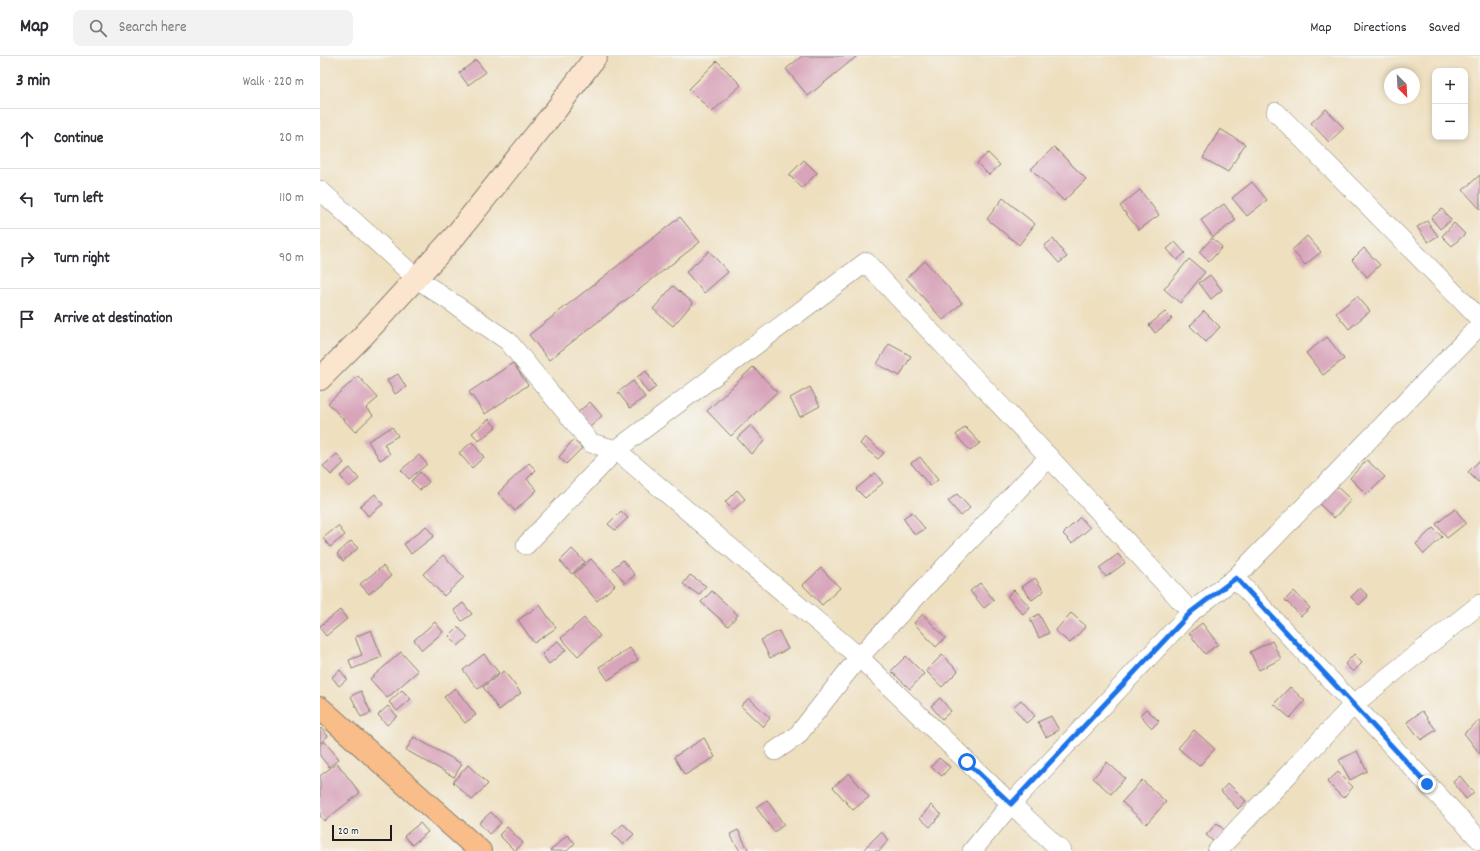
<!DOCTYPE html>
<meta charset="utf-8">
<style>
:root{--surface:#fff;--page:#f2f2f3;--text:#2b2b33;--muted:#7c7c81;--line:#e1e1e2}
body{margin:0;font-family:Dekko,sans-serif;background:var(--page);color:var(--text)}
.controls{position:absolute;right:12px;top:12px;display:grid;overflow:hidden;border-radius:8px;box-shadow:0 2px 6px #0003}
.controls button{width:36px;height:36px;display:grid;place-items:center;padding:0;border:0;border-bottom:1px solid var(--line);background:var(--surface);color:var(--text);font:20px sans-serif}
.compass{position:absolute;left:1064px;top:12px;width:36px;height:36px;border-radius:50%;background:var(--surface);box-shadow:0 2px 6px #0003;rotate:156deg}
.scale{position:absolute;left:12px;bottom:10px;width:60px;box-sizing:border-box;padding-left:4px;border:2px solid #1c1c1c;border-top:0;font-size:11px;line-height:14px;white-space:nowrap;color:#1c1c1c;-webkit-text-stroke:3px #f6f6f2;paint-order:stroke}
.stop{position:absolute;width:12px;height:12px;margin:-9px;border:3px solid #1a73e8;border-radius:50%;background:#fff}
.stop.end{background:#1a73e8;border-color:#fff;box-shadow:0 1px 4px #0008}
.list{margin:0;padding:0;list-style:none}
h2{display:flex;justify-content:space-between;align-items:center;height:52px;margin:0;padding:0 16px;font-size:17px}
h2 small{font-size:13px;font-weight:400;color:var(--muted)}
.list li{display:grid;grid-template-columns:26px 1fr auto;gap:12px;align-items:center;box-sizing:border-box;height:60px;padding:0 16px;border-top:1px solid var(--line)}
.list b{display:block;font-size:15px;white-space:nowrap}
.list em{font-size:13px;font-style:normal;color:var(--muted)}
.icon{flex:none;width:22px;height:22px;fill:none;stroke:currentColor;stroke-width:2;stroke-linecap:round;stroke-linejoin:round}
.map{position:relative;flex:none;width:1160px;height:795px;overflow:hidden}
header{display:flex;align-items:center;gap:24px;box-sizing:border-box;height:56px;padding:0 20px;background:var(--surface);border-bottom:1px solid var(--line)}
header strong{font-size:19px}
nav{display:flex;gap:22px;margin-inline-start:auto;font-size:14px}
.search{width:280px;height:36px;background:var(--page);display:flex;align-items:center;gap:10px;box-sizing:border-box;padding:0 14px;border-radius:8px;color:var(--muted);font-size:15px}
main{display:flex}
aside{flex:1;background:var(--surface)}
.map>svg:first-child{display:block}
</style>
<header>
<strong>Map</strong>
<div class="search"><svg class="icon" aria-label="search" viewBox="0 0 24 24"><circle cx="10" cy="10" r="6"/><path d="M15 15l6 6"/></svg>Search here</div>
<nav><a>Map</a><a>Directions</a><a>Saved</a></nav>
</header>
<main>
<aside>
<h2>3 min<small>Walk · 220 m</small></h2>
<ul class="list">
<li><svg class="icon" aria-label="ahead" viewBox="0 0 24 24"><path d="M12 20V5M6 11l6-6 6 6"/></svg><div><b>Continue</b></div><em>20 m</em></li>
<li><svg class="icon" aria-label="left" viewBox="0 0 24 24"><path d="M17 20v-9H6M10 6l-5 5 5 5"/></svg><div><b>Turn left</b></div><em>110 m</em></li>
<li><svg class="icon" aria-label="right" viewBox="0 0 24 24"><path d="M7 20v-9h11M14 6l5 5-5 5"/></svg><div><b>Turn right</b></div><em>90 m</em></li>
<li><svg class="icon" aria-label="arrive" viewBox="0 0 24 24"><path d="M6 21V4h12l-3 4 3 4H6"/></svg><div><b>Arrive at destination</b></div></li>
</ul>
</aside>
<div class="map">
<svg width="1160" height="795" viewBox="0 0 1160 795">
<rect width="100%" height="100%" fill="#f6f6f2"/>
<filter id="ink" filterUnits="userSpaceOnUse"><feTurbulence type="fractalNoise" baseFrequency=".025" numOctaves="2"/><feDisplacementMap in="SourceGraphic" scale="8" xChannelSelector="R" yChannelSelector="G"/><feConvolveMatrix kernelMatrix="1 2 1 2 8 2 1 2 1" color-interpolation-filters="sRGB"/></filter>
<filter id="wash" filterUnits="userSpaceOnUse"><feTurbulence type="fractalNoise" baseFrequency=".012" numOctaves="4" result="noise"/><feDisplacementMap in="SourceGraphic" scale="16" xChannelSelector="R" yChannelSelector="G"/><feGaussianBlur stdDeviation="0.9" result="paint"/><feColorMatrix in="noise" values="0 0 0 0 0 0 0 0 0 0 0 0 0 0 0 0 0 1.4 0 .05"/><feComposite in="paint" operator="in"/></filter>
<g filter="url(#wash)">
<rect width="100%" height="100%" fill="#eedfbf"/>
<g id="blocks">
<g fill="#d8a4ba">
<polygon points="482,0 537,0 488,40 466,13"/>
<polygon points="156,4 166,16 148,29 139,17"/>
<polygon points="397,5 421,29 392,56 369,33"/>
<polygon points="1006,53 1024,72 1009,86 991,67"/>
<polygon points="900,73 925,88 908,116 883,102"/>
<polygon points="734,91 766,123 744,145 711,113"/>
<polygon points="668,97 680,109 669,119 657,107"/>
<polygon points="484,104 497,117 482,132 469,119"/>
<polygon points="1160,119 1160,153 1143,134"/>
<polygon points="932,126 947,144 927,160 912,142"/>
<polygon points="820,134 839,159 819,174 800,150"/>
<polygon points="683,142 715,168 699,189 667,163"/>
<polygon points="904,148 916,164 893,181 881,164"/>
<polygon points="1122,153 1131,164 1120,173 1111,162"/>
<polygon points="360,161 380,186 229,304 209,279"/>
<polygon points="1107,165 1118,180 1108,186 1097,171"/>
<polygon points="1134,167 1145,178 1132,190 1122,180"/>
<polygon points="987,180 1001,196 985,209 972,194"/>
<polygon points="892,182 902,191 889,206 879,196"/>
<polygon points="733,183 747,201 739,207 724,190"/>
<polygon points="855,186 865,197 857,204 847,193"/>
<polygon points="1044,192 1060,209 1047,221 1032,204"/>
<polygon points="389,195 408,216 384,237 366,216"/>
<polygon points="869,203 885,216 860,247 844,233"/>
<polygon points="605,205 642,247 623,264 586,222"/>
<polygon points="890,219 902,234 891,243 879,227"/>
<polygon points="353,230 373,247 353,270 333,253"/>
<polygon points="1037,240 1050,255 1029,273 1016,257"/>
<polygon points="884,255 900,271 886,286 870,270"/>
<polygon points="845,256 852,263 835,277 829,269"/>
<polygon points="1007,281 1024,303 1003,319 986,297"/>
<polygon points="569,288 591,300 580,320 557,308"/>
<polygon points="193,307 208,329 165,358 149,336"/>
<polygon points="433,311 457,336 411,380 387,355"/>
<polygon points="326,315 336,331 328,337 317,321"/>
<polygon points="78,318 86,331 75,338 67,324"/>
<polygon points="38,320 58,342 46,352 53,359 35,376 8,347"/>
<polygon points="313,325 325,341 310,352 298,336"/>
<polygon points="490,331 500,350 480,361 470,342"/>
<polygon points="270,346 282,360 269,372 257,357"/>
<polygon points="169,363 176,371 159,385 152,377"/>
<polygon points="431,369 445,385 431,398 417,382"/>
<polygon points="72,371 78,380 64,388 70,398 60,404 48,385"/>
<polygon points="645,371 660,387 650,395 636,379"/>
<polygon points="545,381 564,397 558,403 540,388"/>
<polygon points="253,384 262,392 246,408 239,401"/>
<polygon points="152,386 164,401 152,412 139,397"/>
<polygon points="17,398 24,407 11,419 3,410"/>
<polygon points="99,399 107,408 89,423 81,414"/>
<polygon points="600,401 618,424 610,430 591,407"/>
<polygon points="1047,404 1065,421 1047,439 1030,422"/>
<polygon points="1160,404 1160,425 1158,426 1148,416"/>
<polygon points="209,407 216,414 207,423 217,434 195,455 178,437"/>
<polygon points="30,412 39,423 29,431 20,420"/>
<polygon points="100,416 109,426 100,434 91,425"/>
<polygon points="555,417 563,427 545,442 536,433"/>
<polygon points="1012,426 1031,444 1014,462 995,444"/>
<polygon points="417,434 425,443 413,454 405,446"/>
<polygon points="55,438 63,448 48,460 40,450"/>
<polygon points="637,438 650,452 641,460 628,445"/>
<polygon points="1135,453 1146,467 1127,482 1116,468"/>
<polygon points="301,455 308,462 295,474 288,468"/>
<polygon points="592,456 605,473 595,479 583,462"/>
<polygon points="760,461 770,472 752,487 743,478"/>
<polygon points="18,470 25,479 10,491 3,482"/>
<polygon points="106,470 114,480 91,498 84,488"/>
<polygon points="1113,472 1122,481 1104,498 1096,488"/>
<polygon points="31,485 38,492 23,505 17,498"/>
<polygon points="252,493 265,506 252,518 240,505"/>
<polygon points="798,498 805,507 786,521 779,512"/>
<polygon points="123,499 144,521 124,540 103,518"/>
<polygon points="271,503 295,529 277,545 254,518"/>
<polygon points="303,504 315,519 305,527 293,512"/>
<polygon points="63,510 71,520 49,538 40,528"/>
<polygon points="501,512 520,532 502,549 483,529"/>
<polygon points="370,519 386,530 379,539 363,528"/>
<polygon points="715,522 724,535 712,544 702,531"/>
<polygon points="660,527 674,544 664,552 650,535"/>
<polygon points="1040,532 1048,540 1039,549 1031,541"/>
<polygon points="694,534 710,551 703,558 687,540"/>
<polygon points="392,535 418,559 408,570 381,546"/>
<polygon points="974,535 990,552 981,560 965,544"/>
<polygon points="143,547 152,558 142,565 134,554"/>
<polygon points="220,549 236,572 214,587 198,564"/>
<polygon points="20,554 27,563 6,580 0,572 0,570"/>
<polygon points="751,557 766,570 750,587 735,575"/>
<polygon points="603,558 625,582 616,591 594,567"/>
<polygon points="719,558 729,577 719,582 710,563"/>
<polygon points="264,562 280,580 258,600 241,582"/>
<polygon points="115,566 123,576 102,594 94,584"/>
<polygon points="882,567 898,588 885,598 869,577"/>
<polygon points="138,571 148,581 138,590 129,580"/>
<polygon points="51,574 62,601 32,613 29,604 42,599 35,581"/>
<polygon points="459,575 468,593 450,602 441,584"/>
<polygon points="238,585 246,594 229,608 222,598"/>
<polygon points="952,585 961,603 939,614 930,596"/>
<polygon points="310,592 318,604 288,624 279,611"/>
<polygon points="81,596 98,615 67,642 50,623"/>
<polygon points="164,598 179,617 158,633 143,614"/>
<polygon points="1034,598 1042,607 1033,616 1025,608"/>
<polygon points="622,599 638,615 622,631 606,615"/>
<polygon points="586,600 604,618 590,633 571,615"/>
<polygon points="20,614 27,623 19,630 12,621"/>
<polygon points="184,615 201,637 179,654 163,631"/>
<polygon points="970,631 985,645 970,662 954,648"/>
<polygon points="135,632 156,659 145,667 124,641"/>
<polygon points="82,634 91,643 77,655 69,646"/>
<polygon points="41,635 51,657 41,661 31,640"/>
<polygon points="429,642 450,662 443,671 421,650"/>
<polygon points="620,642 631,655 622,663 611,650"/>
<polygon points="701,644 715,660 706,667 693,651"/>
<polygon points="68,650 77,660 67,669 58,659"/>
<polygon points="826,653 839,665 832,672 820,659"/>
<polygon points="1102,655 1116,674 1101,684 1087,666"/>
<polygon points="731,660 739,674 726,681 718,666"/>
<polygon points="1160,664 1160,698 1144,677"/>
<polygon points="1,672 8,680 0,687 0,673"/>
<polygon points="874,674 895,693 879,710 858,692"/>
<polygon points="94,681 142,708 134,721 86,694"/>
<polygon points="384,682 395,701 365,719 354,701"/>
<polygon points="4,685 19,703 9,711 0,700 0,689"/>
<polygon points="1037,695 1047,715 1030,724 1019,704"/>
<polygon points="619,702 630,711 622,720 611,711"/>
<polygon points="787,706 805,722 791,738 773,722"/>
<polygon points="17,707 40,737 4,765 0,760 0,720"/>
<polygon points="148,709 168,728 152,744 133,726"/>
<polygon points="1018,716 1033,731 1023,742 1007,726"/>
<polygon points="529,717 549,741 533,754 513,731"/>
<polygon points="1140,720 1154,737 1146,743 1133,726"/>
<polygon points="822,724 846,746 826,768 802,746"/>
<polygon points="908,727 926,745 918,753 901,735"/>
<polygon points="447,744 464,769 454,776 436,751"/>
<polygon points="611,749 621,758 610,771 600,762"/>
<polygon points="171,756 181,767 169,778 159,767"/>
<polygon points="100,767 108,776 92,789 84,780"/>
<polygon points="897,767 905,775 894,786 886,779"/>
<polygon points="303,768 314,778 303,789 292,778"/>
<polygon points="187,771 203,787 195,795 179,779"/>
<polygon points="418,774 429,795 420,795 410,778"/>
<polygon points="561,776 569,784 559,795 542,795"/>
<polygon points="247,779 255,787 247,795 230,795"/>
</g>
</g>
</g>
<g filter="url(#ink)">
<use href="#blocks" fill-opacity="0" stroke="#857e6e" stroke-width="1"/>
<g fill="none" stroke-linecap="round" stroke-linejoin="round">
<g stroke="#857e6e" stroke-width="20">
<g id="minor">
<polyline points="956,56 1160,263"/>
<polyline points="0,134 96,222 188,285 271,387 296,394 539,601 691,748 742,795"/>
<polyline points="206,489 296,394 546,206 578,241 729,401 871,556"/>
<polyline points="915,522 1160,784"/>
<polyline points="455,695 477,680 539,601 729,401"/>
<polyline points="652,795 691,748 871,556 915,522 1160,269"/>
<polyline points="897,795 1034,648 1160,548"/>
</g>
</g>
<g stroke="#857e6e" stroke-width="24">
<polyline id="secondary" points="0,323 42,281 135,180 238,51 276,0"/>
</g>
<g stroke="#857e6e" stroke-width="24">
<polyline id="primary" points="0,652 160,795"/>
</g>
<use href="#minor" stroke="#fff" stroke-width="19"/>
<use href="#secondary" stroke="#fce5cf" stroke-width="22"/>
<use href="#primary" stroke="#f8bd88" stroke-width="22"/>
</g>
</g>
<g fill="none" stroke-linecap="round" stroke-linejoin="round" filter="url(#ink)">
<polyline stroke="#1a73e8" stroke-width="5" points="647,706 691,748 871,556 916,522 1107,728"/>
</g>
</svg>
<div class="controls">
<button>+</button>
<button>−</button>
</div>
<svg class="compass" viewBox="-18 -18 36 36"><path d="M0-13l5 13h-10z" fill="#e53935"/><path d="M0 13l5-13h-10z" fill="#7c7c81"/></svg>
<div class="scale">20 m</div>
<div class="stop" style="left:647px;top:706px"></div>
<div class="stop end" style="left:1107px;top:728px"></div>
</div>
</main>
